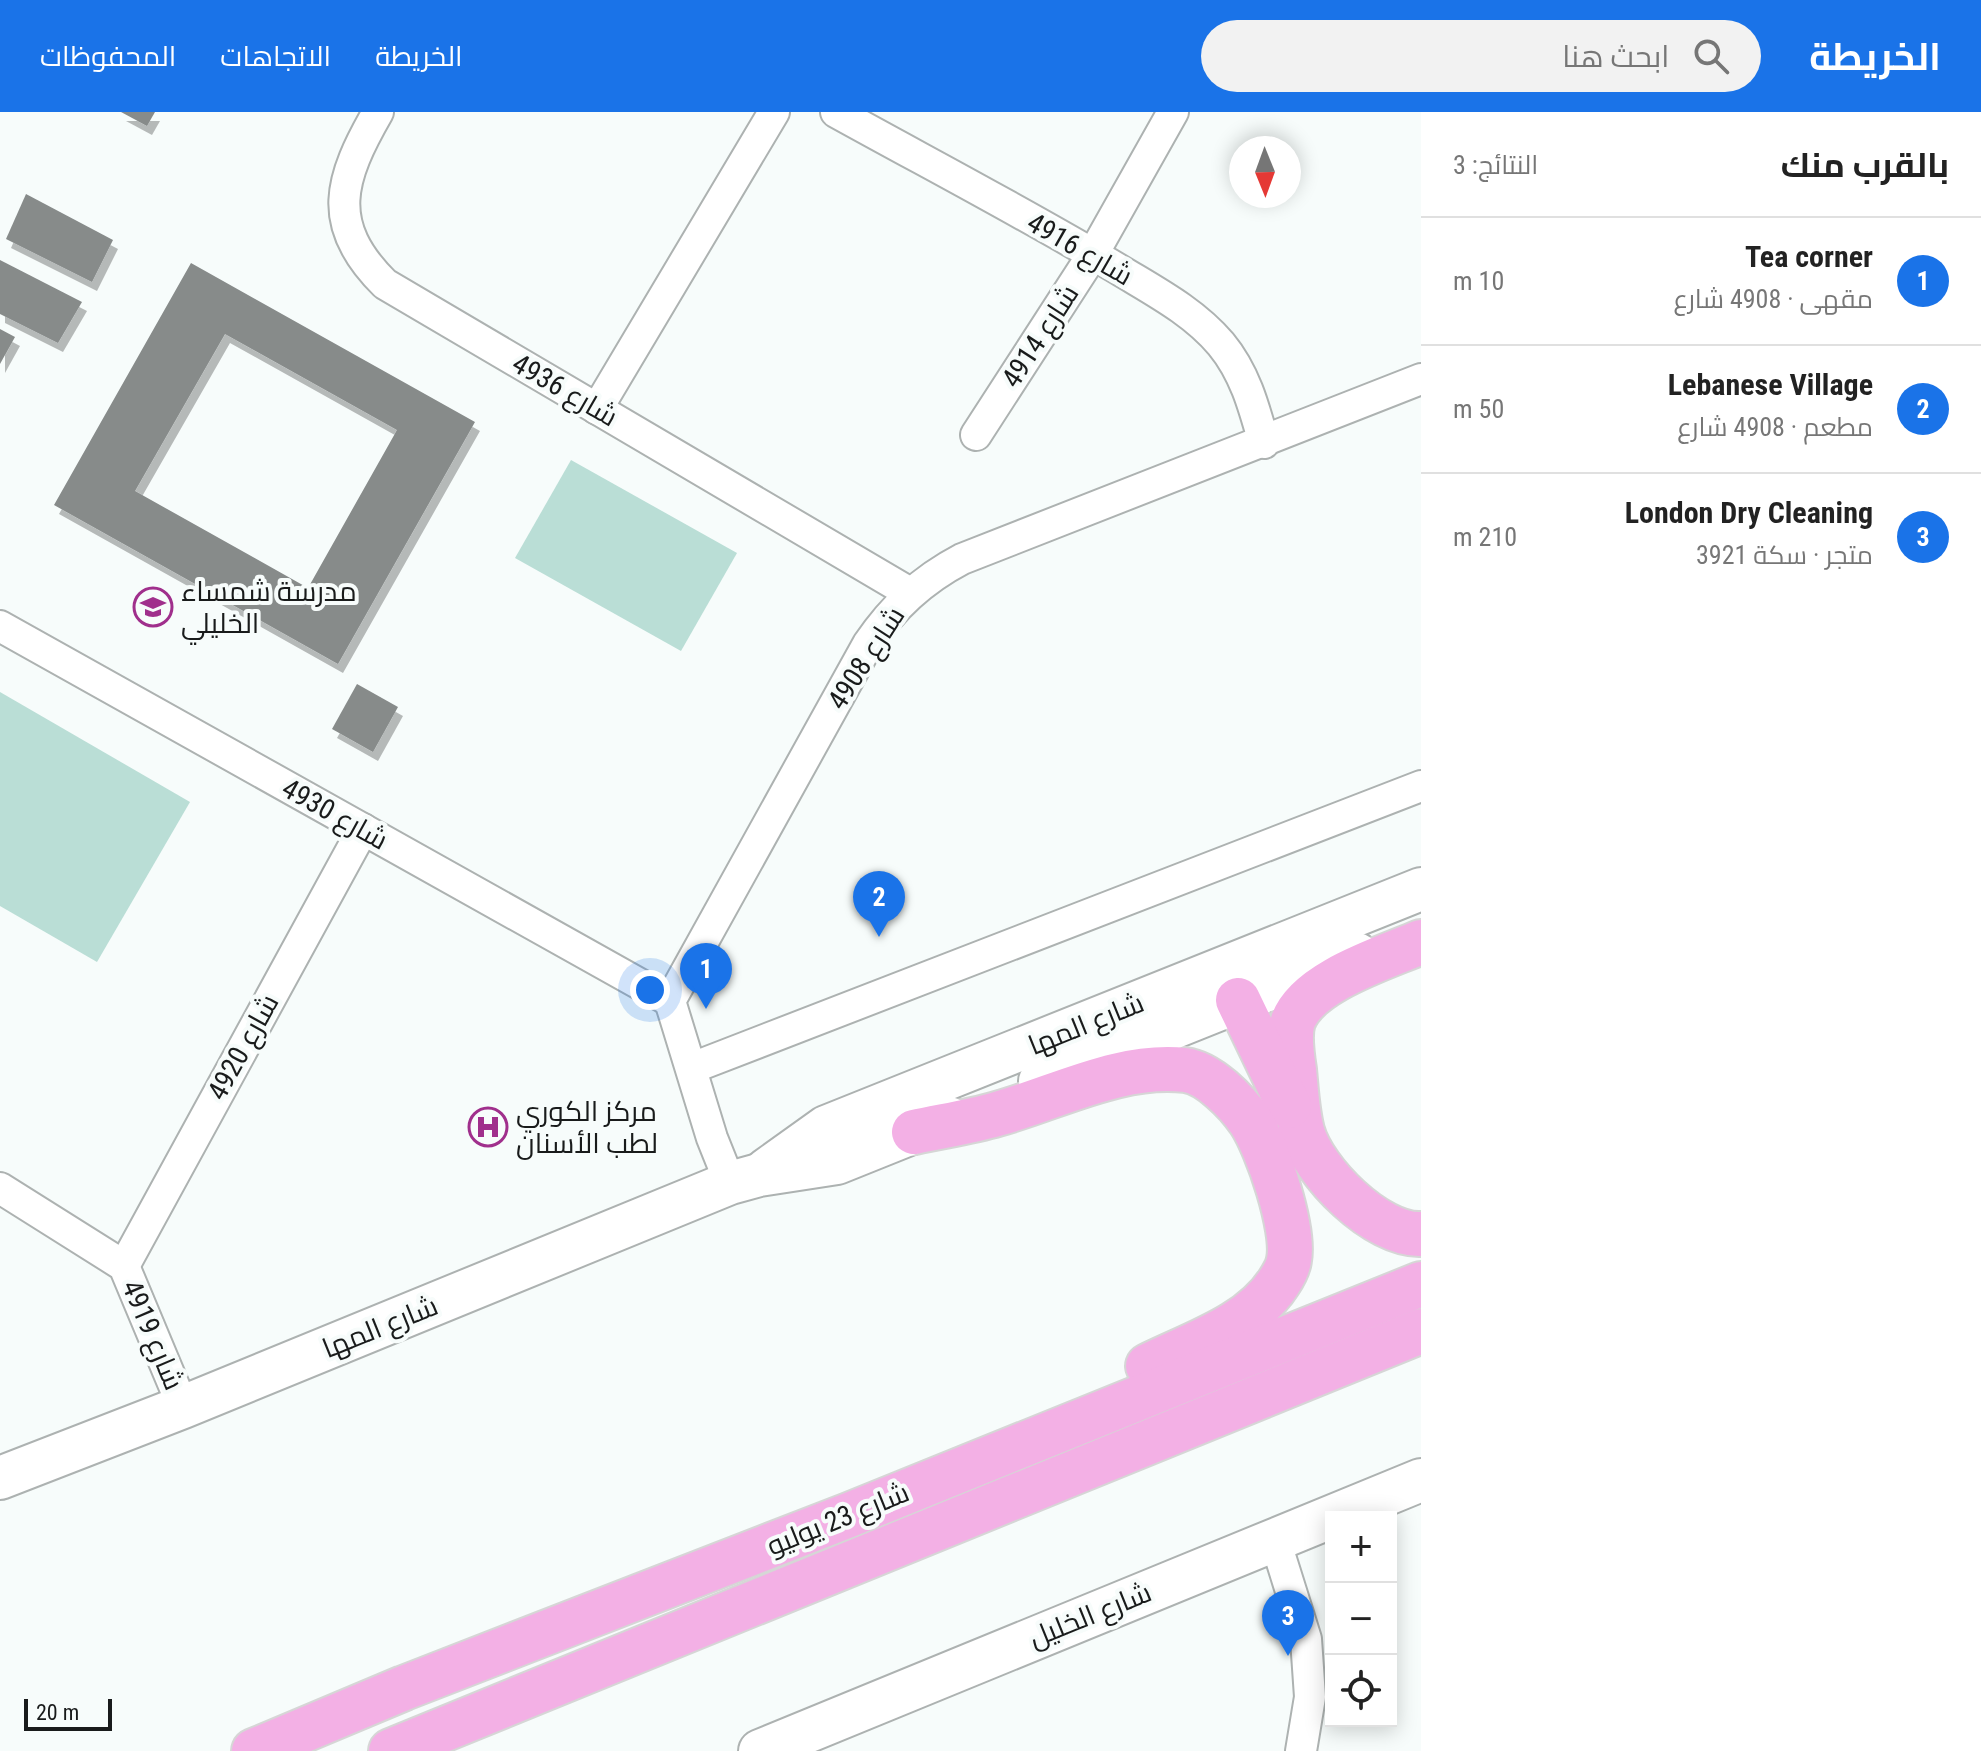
<!DOCTYPE html>
<html lang="ar">
<meta charset="utf-8">
<style>
:root{--surface:#fff;--page:#f2f2f2;--text:#222;--muted:#767676;--line:#e0e0e0;--accent:#1a73e8}
body{margin:0;font-family:"Roboto Condensed",Cairo,sans-serif;background:var(--page);color:var(--text);direction:rtl}
.controls{position:absolute;right:24px;bottom:24px;display:grid;overflow:hidden;border-radius:0px;box-shadow:0 4px 20px #0003}
.controls button{width:72px;height:72px;display:grid;place-items:center;padding:0;border:0;border-bottom:2px solid var(--line);background:var(--surface);color:var(--text);font:40px sans-serif}
.compass{position:absolute;left:1229px;top:24px;width:72px;height:72px;border-radius:50%;background:var(--surface);box-shadow:0 4px 20px #0003;rotate:179deg}
.scale{position:absolute;left:24px;bottom:20px;width:88px;box-sizing:border-box;padding-left:8px;border:4px solid #191b1b;border-top:0;font-size:22px;line-height:28px;white-space:nowrap;color:#191b1b;-webkit-text-stroke:6px #f7fcfb;paint-order:stroke}
.you{position:absolute;left:650px;top:878px;width:28px;height:28px;margin:-20px;border:6px solid #fff;border-radius:50%;background:#1a73e8;box-shadow:0 0 0 12px #1a73e833}
.badge{display:grid;place-items:center;width:52px;height:52px;border-radius:50%;background:var(--accent);color:#fff;font-size:26px;font-weight:700}
.pin{position:absolute;translate:-50% -66px;filter:drop-shadow(0 2px 4px #0008)}
.pin::after{content:'';position:absolute;top:42px;width:28px;height:24px;background:inherit;clip-path:polygon(0 0,100% 0,50% 100%)}
.list{margin:0;padding:0;list-style:none}
h2{display:flex;justify-content:space-between;align-items:center;height:104px;margin:0;padding:0 32px;font-size:34px}
h2 small{font-size:26px;font-weight:400;color:var(--muted)}
.list li{display:grid;grid-template-columns:52px 1fr auto;gap:24px;align-items:center;box-sizing:border-box;height:128px;padding:0 32px;border-top:2px solid var(--line)}
.list b{display:block;font-size:30px;white-space:nowrap}
.list p{margin:0;font-size:26px;white-space:nowrap;color:var(--muted)}
.list em{font-size:26px;font-style:normal;color:var(--muted)}
.icon{flex:none;width:44px;height:44px;fill:none;stroke:currentColor;stroke-width:2;stroke-linecap:round;stroke-linejoin:round}
.map{position:relative;flex:none;width:1421px;height:1639px;overflow:hidden;direction:ltr}
header{display:flex;align-items:center;gap:48px;box-sizing:border-box;height:112px;padding:0 40px;background:var(--accent);color:#fff}
header strong{font-size:38px}
nav{display:flex;gap:44px;margin-inline-start:auto;font-size:28px}
.search{width:560px;height:72px;background:var(--page);display:flex;align-items:center;gap:20px;box-sizing:border-box;padding:0 28px;border-radius:44px;color:var(--muted);font-size:30px}
main{display:flex}
aside{flex:1;background:var(--surface)}
.map>svg:first-child{display:block}
</style>
<header>
<strong>الخريطة</strong>
<div class="search"><svg class="icon" aria-label="search" viewBox="0 0 24 24"><circle cx="10" cy="10" r="6"/><path d="M15 15l6 6"/></svg>ابحث هنا</div>
<nav><a>الخريطة</a><a>الاتجاهات</a><a>المحفوظات</a></nav>
</header>
<main>
<aside>
<h2>بالقرب منك<small>النتائج: 3</small></h2>
<ul class="list">
<li><span class="badge">1</span><div><b>Tea corner</b><p>مقهى · 4908 شارع</p></div><em>10 m</em></li>
<li><span class="badge">2</span><div><b>Lebanese Village</b><p>مطعم · 4908 شارع</p></div><em>50 m</em></li>
<li><span class="badge">3</span><div><b>London Dry Cleaning</b><p>متجر · سكة 3921</p></div><em>210 m</em></li>
</ul>
</aside>
<div class="map">
<svg width="1421" height="1639" viewBox="0 0 1421 1639">
<defs>
<filter id="shadow"><feDropShadow dx="5" dy="9" stdDeviation="0" flood-color="#0004"/></filter>
</defs>
<rect width="100%" height="100%" fill="#f7fcfb"/>
<g fill="#baded6">
<polygon points="571,348 737,441 681,539 515,446"/>
<polygon points="0,580 190,690 97,850 0,794"/>
</g>
<g fill="#878b8a" fill-rule="evenodd" filter="url(#shadow)">
<polygon points="121,0 155,0 147,14"/>
<polygon points="26,82 113,128 92,170 6,127"/>
<polygon points="0,148 82,190 58,231 0,202"/>
<path d="M191,151L475,310L338,552L54,393ZM225,222L397,318L308,476L135,379Z"/>
<polygon points="0,217 15,225 0,252"/>
<polygon points="357,572 398,595 373,640 332,617"/>
</g>
<g fill="none" stroke-linecap="round" stroke-linejoin="round">
<g stroke="#adb2b1" stroke-width="34">
<g id="street">
<path d="M378,0C340,66 324,112 385,172L910,481"/>
<path d="M836,0C930,52 1026,102 1118,157C1154,179 1193,199 1221,232C1245,261 1254,295 1264,331"/>
<polyline points="597,297 774,0"/>
<polyline points="976,323 1093,142 1173,0"/>
<polyline points="0,514 670,889"/>
<polyline points="692,956 1421,674"/>
<path d="M730,1071L712,1026L670,889L868,532C893,495 922,468 962,447L1421,267"/>
<polyline points="0,1076 124,1154 183,1295"/>
<polyline points="124,1154 363,717"/>
<polyline points="1275,1428 1306,1527 1310,1585 1301,1639"/>
</g>
</g>
<g stroke="#adb2b1" stroke-width="46">
<g id="secondary">
<polyline points="1040,969 1357,842"/>
<polyline points="766,1058 826,1015 1421,777"/>
<polyline points="0,1366 183,1295 730,1071 759,1063 837,1051 949,1006"/>
<polyline points="760,1639 1421,1368"/>
</g>
</g>
<g stroke="#d6d6d6" stroke-width="48">
<g id="primary">
<path d="M1421,830C1384,846 1308,869 1293,909C1289,922 1292,945 1294,958C1296,978 1297,1000 1302,1019C1313,1060 1377,1124 1421,1122"/>
<polyline points="1238,888 1289,994"/>
<path d="M914,1020C941,1014 970,1010 997,1002C1058,985 1120,951 1185,958C1209,961 1237,990 1250,1009C1268,1036 1295,1117 1289,1148C1288,1155 1283,1164 1279,1170C1251,1214 1192,1232 1148,1254"/>
<polyline points="254,1639 404,1576 849,1403 1421,1172"/>
<polyline points="391,1639 1421,1219"/>
</g>
</g>
<use href="#street" stroke="#fff" stroke-width="30"/>
<use href="#secondary" stroke="#fff" stroke-width="42"/>
<use href="#primary" stroke="#f3b0e5" stroke-width="44"/>
</g>
<defs>
<g id="school-ring" transform="scale(2)"><circle r="9.5" fill="#f7fcfb" stroke="#a02f8c" stroke-width="1.5"/><path d="M0-5L7-2L0 1L-7-2ZM-4 1L0 2.5L4 1V4Q0 6-4 4Z" fill="#a02f8c"/></g>
<g id="hospital-ring" transform="scale(2)"><circle r="9.5" fill="#f7fcfb" stroke="#a02f8c" stroke-width="1.5"/><path d="M-5-5h3v3.5h4V-5h3V5h-3V1.5h-4V5h-3Z" fill="#a02f8c"/></g>
</defs>
<g fill-rule="evenodd">
<use href="#school-ring" x="153" y="495"/>
<use href="#hospital-ring" x="488" y="1015"/>
</g>
<g text-anchor="middle" dominant-baseline="central" stroke-width="8" stroke-linejoin="round" paint-order="stroke">
<g font-size="28" fill="#191b1b" stroke="#f7fcfb">
<text transform="translate(1080 137) rotate(30)">4916 شارع</text>
<text transform="translate(1040 224) rotate(-57)">4914 شارع</text>
<text transform="translate(565 278) rotate(30)">4936 شارع</text>
<text transform="translate(866 546) rotate(-57)">4908 شارع</text>
<text transform="translate(335 702) rotate(29)">4930 شارع</text>
<text transform="translate(1086 912) rotate(-22)">شارع المها</text>
<text transform="translate(243 935) rotate(-61)">4920 شارع</text>
<text transform="translate(380 1215) rotate(-22)">شارع المها</text>
<text transform="translate(153 1223) rotate(67)">4919 شارع</text>
<text transform="translate(838 1407) rotate(-22)">شارع 23 يوليو</text>
<text transform="translate(1090 1503) rotate(-22)">شارع الخليل</text>
</g>
<g font-size="28" fill="#191b1b" stroke="#f7fcfb" text-anchor="start">
<text x="181" y="479">مدرسة شمساء<tspan x="181" dy="32">الخليلي</tspan></text>
<text x="516" y="999">مركز الكوري<tspan x="516" dy="32">لطب الأسنان</tspan></text>
</g>
</g>
</svg>
<div class="controls">
<button>+</button>
<button>−</button>
<button><svg class="icon" aria-label="locate" viewBox="0 0 24 24"><circle cx="12" cy="12" r="6"/><path d="M12 2v4M12 18v4M2 12h4M18 12h4"/></svg></button>
</div>
<svg class="compass" viewBox="-18 -18 36 36"><path d="M0-13l5 13h-10z" fill="#e53935"/><path d="M0 13l5-13h-10z" fill="#767676"/></svg>
<div class="scale">20 m</div>
<div class="you"></div>
<div class="pin badge" style="left:706px;top:897px">1</div>
<div class="pin badge" style="left:879px;top:825px">2</div>
<div class="pin badge" style="left:1288px;top:1544px">3</div>
</div>
</main>
